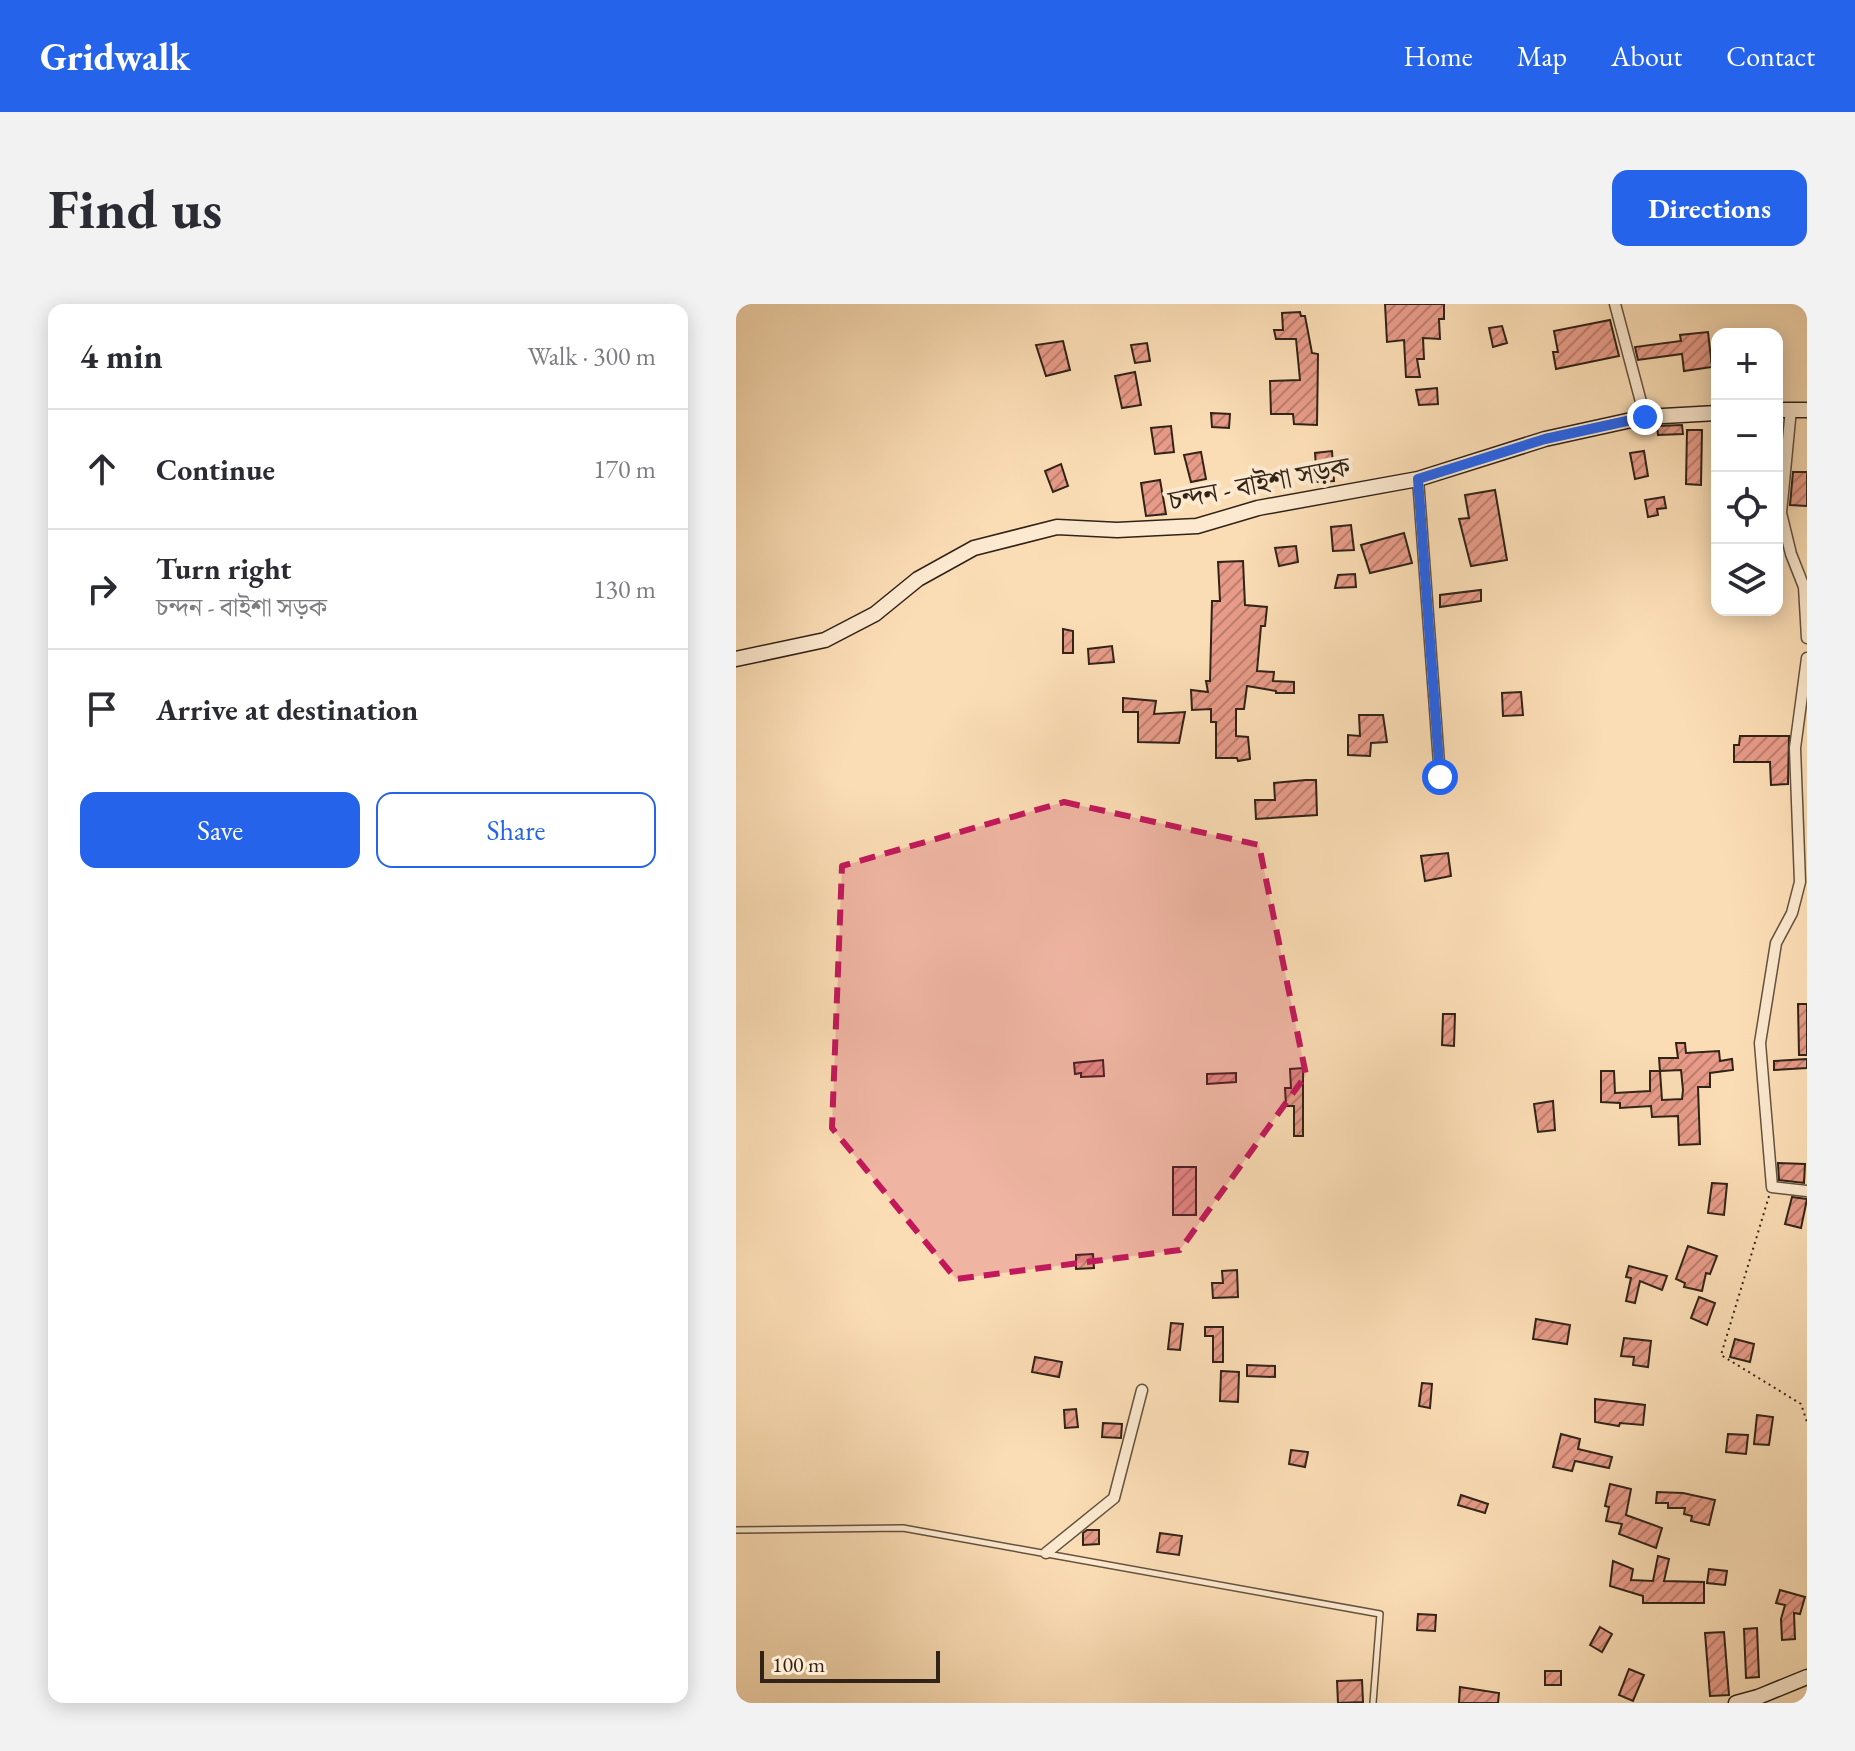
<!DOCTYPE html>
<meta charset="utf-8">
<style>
:root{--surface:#fff;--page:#f2f2f3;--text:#2b2b33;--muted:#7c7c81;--line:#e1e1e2;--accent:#2563eb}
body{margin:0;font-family:"EB Garamond","Noto Serif Bengali",serif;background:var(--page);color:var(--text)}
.controls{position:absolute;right:24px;top:24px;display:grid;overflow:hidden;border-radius:16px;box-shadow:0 4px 20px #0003}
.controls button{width:72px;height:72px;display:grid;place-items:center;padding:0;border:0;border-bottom:2px solid var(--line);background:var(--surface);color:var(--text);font:40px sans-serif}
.scale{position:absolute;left:24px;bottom:20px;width:180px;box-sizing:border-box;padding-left:8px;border:4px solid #312318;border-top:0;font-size:22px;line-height:28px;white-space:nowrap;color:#312318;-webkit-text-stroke:6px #fce9cf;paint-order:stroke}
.stop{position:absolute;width:24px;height:24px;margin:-18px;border:6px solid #2563eb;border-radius:50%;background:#fff}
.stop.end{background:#2563eb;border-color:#fff;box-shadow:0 2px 8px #0008}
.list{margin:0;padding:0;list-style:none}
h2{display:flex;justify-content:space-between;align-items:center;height:104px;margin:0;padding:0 32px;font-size:34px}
h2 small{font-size:26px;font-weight:400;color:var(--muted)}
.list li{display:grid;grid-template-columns:52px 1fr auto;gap:24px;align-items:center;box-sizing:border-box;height:120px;padding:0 32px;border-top:2px solid var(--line)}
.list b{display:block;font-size:30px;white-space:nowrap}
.list p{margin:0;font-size:26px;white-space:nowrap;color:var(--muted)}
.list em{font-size:26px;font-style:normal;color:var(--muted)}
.actions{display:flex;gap:16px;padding:24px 32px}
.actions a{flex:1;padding:18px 0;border:2px solid var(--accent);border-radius:16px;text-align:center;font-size:28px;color:var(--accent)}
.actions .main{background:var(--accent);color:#fff}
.icon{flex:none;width:44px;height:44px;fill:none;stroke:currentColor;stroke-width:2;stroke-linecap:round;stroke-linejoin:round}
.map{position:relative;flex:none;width:1071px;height:1399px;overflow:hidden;border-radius:16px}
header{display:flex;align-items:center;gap:48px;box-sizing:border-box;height:112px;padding:0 40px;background:var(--accent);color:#fff}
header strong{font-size:38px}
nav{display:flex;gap:44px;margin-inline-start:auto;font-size:28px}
.intro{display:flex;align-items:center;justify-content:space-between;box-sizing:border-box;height:192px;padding:0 48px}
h1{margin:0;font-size:56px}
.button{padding:20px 36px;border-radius:16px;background:var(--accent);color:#fff;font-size:28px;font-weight:700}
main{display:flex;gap:48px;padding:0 48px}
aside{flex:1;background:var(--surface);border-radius:16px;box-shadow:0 4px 20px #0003}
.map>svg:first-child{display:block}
</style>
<header>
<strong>Gridwalk</strong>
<nav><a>Home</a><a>Map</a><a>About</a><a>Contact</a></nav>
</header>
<div class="intro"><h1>Find us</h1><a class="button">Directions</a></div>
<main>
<aside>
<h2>4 min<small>Walk · 300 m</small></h2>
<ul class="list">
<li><svg class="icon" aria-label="ahead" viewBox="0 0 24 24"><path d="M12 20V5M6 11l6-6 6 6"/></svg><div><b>Continue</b></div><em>170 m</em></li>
<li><svg class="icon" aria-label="right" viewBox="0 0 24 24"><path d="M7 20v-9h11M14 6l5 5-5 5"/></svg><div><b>Turn right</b><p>চন্দন - বাইশা সড়ক</p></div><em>130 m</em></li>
<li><svg class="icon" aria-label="arrive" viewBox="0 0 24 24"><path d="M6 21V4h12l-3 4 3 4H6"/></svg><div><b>Arrive at destination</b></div></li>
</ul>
<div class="actions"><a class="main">Save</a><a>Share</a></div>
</aside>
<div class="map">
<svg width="1071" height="1399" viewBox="0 0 1071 1399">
<defs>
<pattern id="building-hatch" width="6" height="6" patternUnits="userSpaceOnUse" patternTransform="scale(2)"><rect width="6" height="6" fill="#e79b88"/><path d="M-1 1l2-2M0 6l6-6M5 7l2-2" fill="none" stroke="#bc7e6e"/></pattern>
</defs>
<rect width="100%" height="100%" fill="#fbddb5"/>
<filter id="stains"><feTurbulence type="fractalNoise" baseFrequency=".0025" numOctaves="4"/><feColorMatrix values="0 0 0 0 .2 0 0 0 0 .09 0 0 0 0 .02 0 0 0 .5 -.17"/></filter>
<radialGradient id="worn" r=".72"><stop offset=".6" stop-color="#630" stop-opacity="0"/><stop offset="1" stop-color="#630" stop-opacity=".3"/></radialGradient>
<g fill="url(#building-hatch)" stroke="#312318" stroke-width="2" fill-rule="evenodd">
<polygon points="649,0 708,0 708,15 703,15 704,35 687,34 688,55 681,55 684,73 670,73 668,36 651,38"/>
<polygon points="564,8 565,12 569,12 576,49 582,50 581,121 558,120 557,110 535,110 534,77 564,76 560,35 540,35 538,26 547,26 546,9"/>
<polygon points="874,16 883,52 820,65 817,48 822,48 818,27"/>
<polygon points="766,22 771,39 757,43 753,24"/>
<polygon points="972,28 976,63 948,67 946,50 902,56 899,43 945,37 944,31"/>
<polygon points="327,37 334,66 310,72 300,41"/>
<polygon points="411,39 414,57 399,59 395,41"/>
<polygon points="399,68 405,101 386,104 379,72"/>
<polygon points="701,84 702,100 683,101 680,86"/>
<polygon points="475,109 494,110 493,124 476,123"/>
<polygon points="946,121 947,130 922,131 921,122"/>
<polygon points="435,122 438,148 419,150 415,124"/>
<polygon points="951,126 966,126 965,181 950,180"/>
<polygon points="596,147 598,177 581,178 579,149"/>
<polygon points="908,147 912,172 899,175 894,149"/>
<polygon points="465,148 470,175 455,178 448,151"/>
<polygon points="325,160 332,182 317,188 309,167"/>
<polygon points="1057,168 1071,168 1071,202 1054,201"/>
<polygon points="424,176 430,210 410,212 405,179"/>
<polygon points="759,186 771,256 735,262 723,215 733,214 729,191"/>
<polygon points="928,193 930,204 921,205 922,211 912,213 909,196"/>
<polygon points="615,221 618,246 597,247 595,223"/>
<polygon points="668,229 676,259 634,269 625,241"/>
<polygon points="560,242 562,258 543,262 539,244"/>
<polygon points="507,257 509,301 531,303 529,322 525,322 521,367 538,368 537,377 558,378 558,389 540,389 540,387 511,382 508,405 500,405 500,432 512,433 514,455 502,457 501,454 480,454 480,418 475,418 475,405 456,406 455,386 472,388 470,377 474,377 476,297 484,297 482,258"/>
<polygon points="619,270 620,283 599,284 602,271"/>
<polygon points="745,286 745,297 704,303 704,291"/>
<polygon points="327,325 337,327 337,349 327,349"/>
<polygon points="376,342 378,358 353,360 352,345"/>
<polygon points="785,388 787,411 767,412 766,389"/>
<polygon points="387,394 420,397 418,410 449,408 443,439 402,438 402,408 387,408"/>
<polygon points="623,411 647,411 651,438 635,439 634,452 612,451 612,431 624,432"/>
<polygon points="1004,432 1053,432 1052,480 1035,481 1034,458 998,458 998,441 1003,441"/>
<polygon points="570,476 580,476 581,511 520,515 519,496 539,496 538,479"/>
<polygon points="712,549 715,572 689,577 685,552"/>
<polygon points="1062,700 1071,700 1071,751 1063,751"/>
<polygon points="707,710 719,710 718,742 706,741"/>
<path d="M940,739H949L950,749L983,747L984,757L996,755L997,766L974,769V783H962L964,840L943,841L942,812L916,813L915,802L884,804V799L865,798V767H878L879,789L914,787V767H924L923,754H942ZM945,766L947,786L946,795L926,796L924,767Z"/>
<polygon points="1071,755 1071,764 1038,766 1038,757"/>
<polygon points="367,756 368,772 345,773 345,769 339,770 338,759"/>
<polygon points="567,764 567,832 558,832 558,802 550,802 549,784 555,784 554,765"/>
<polygon points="500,769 500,778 471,780 471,770"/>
<polygon points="817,797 819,826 802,828 798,800"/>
<polygon points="1042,859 1069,860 1068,879 1043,876"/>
<rect x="437" y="863" width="23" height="48"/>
<polygon points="976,879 991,880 988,911 972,909"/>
<polygon points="1056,893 1071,895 1065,924 1049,920"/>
<polygon points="952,942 981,952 974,970 970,969 966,987 948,983 949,979 940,975"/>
<polygon points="357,950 358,964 340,965 340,951"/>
<polygon points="893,962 931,972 926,986 904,977 899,999 890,997 895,974 890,973"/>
<polygon points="501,966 502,993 477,994 476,979 487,979 486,967"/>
<polygon points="963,993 979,999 971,1021 955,1014"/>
<polygon points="800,1015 834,1021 831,1040 797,1035"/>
<polygon points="435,1019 447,1020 444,1046 432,1045"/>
<polygon points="469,1023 487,1023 487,1058 477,1058 477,1032 469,1032"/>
<polygon points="888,1034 915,1037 912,1063 897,1061 898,1053 885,1052"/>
<polygon points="999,1035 1018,1040 1014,1058 994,1053"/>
<polygon points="299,1053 326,1058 323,1073 296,1068"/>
<polygon points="511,1061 539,1062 539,1073 511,1072"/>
<polygon points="485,1067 503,1068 502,1098 484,1097"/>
<polygon points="686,1079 696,1080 694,1104 683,1102"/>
<polygon points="859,1095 909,1101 907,1121 884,1119 883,1122 859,1118"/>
<polygon points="340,1105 342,1123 329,1124 328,1106"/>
<polygon points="1021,1111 1037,1113 1033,1141 1018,1140"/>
<polygon points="367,1119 386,1120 385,1134 366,1133"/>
<polygon points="825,1130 844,1135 842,1145 876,1153 873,1164 839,1157 836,1167 817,1163"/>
<polygon points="992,1130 1012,1131 1010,1150 990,1148"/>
<polygon points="555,1146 572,1148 569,1163 553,1160"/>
<polygon points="874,1180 895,1185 890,1211 926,1224 920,1244 883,1230 886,1220 870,1217 873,1203 869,1202"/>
<polygon points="921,1188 947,1189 979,1196 973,1221 955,1217 956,1212 948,1210 949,1204 932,1204 932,1199 920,1199"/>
<polygon points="725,1191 752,1200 749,1209 722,1201"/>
<polygon points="351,1226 363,1226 363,1240 347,1241 347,1229"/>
<polygon points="424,1229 446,1232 443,1251 421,1248"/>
<polygon points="922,1252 933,1255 928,1277 968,1278 968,1299 907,1299 907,1292 874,1282 877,1257 897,1265 895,1276 917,1277"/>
<polygon points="973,1265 991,1267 989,1281 971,1279"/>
<polygon points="1044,1286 1069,1293 1064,1310 1058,1309 1059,1335 1046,1336 1045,1315 1049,1301 1040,1299"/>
<polygon points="682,1310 700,1311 699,1327 681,1326"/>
<polygon points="864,1323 876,1330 866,1348 854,1341"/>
<polygon points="1021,1324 1023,1373 1010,1374 1008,1325"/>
<polygon points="988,1328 993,1391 974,1392 969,1329"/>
<polygon points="893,1365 908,1371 897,1397 883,1391"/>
<rect x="809" y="1367" width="16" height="14"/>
<polygon points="626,1376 627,1398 602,1399 601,1377"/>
<polygon points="724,1383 763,1389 762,1399 723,1399"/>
</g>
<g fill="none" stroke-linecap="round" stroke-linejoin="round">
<g stroke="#64523f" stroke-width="8">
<polyline id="service" points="0,1226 167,1224 644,1310 637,1399"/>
</g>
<g stroke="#64523f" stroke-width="13">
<g id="minor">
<polyline points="879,0 909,113"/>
<polyline points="1055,105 1045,209 1055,250 1068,283 1071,334"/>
<polyline points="682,175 704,473"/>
<polyline points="1071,354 1059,444 1064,578 1056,609 1040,639 1024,739 1036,883 1071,887"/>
<polyline points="310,1249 378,1194 406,1086"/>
</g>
</g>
<g stroke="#312318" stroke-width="17">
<g id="secondary">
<polyline points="1041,106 1071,106"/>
<polyline points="0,355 89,336 139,310 182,275 238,244 321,223 381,226 461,222 522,204 682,175 809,135 909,113 981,109"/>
<polyline points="1000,1399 1022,1393 1071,1373"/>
</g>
</g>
<polyline stroke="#312318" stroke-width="2" stroke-dasharray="2 4" stroke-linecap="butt" points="1033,892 985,1051 1065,1100 1071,1118"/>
<use href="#service" stroke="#fce9cf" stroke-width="5"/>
<use href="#minor" stroke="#fce9cf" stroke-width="10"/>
<use href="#secondary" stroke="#fce9cf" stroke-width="14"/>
</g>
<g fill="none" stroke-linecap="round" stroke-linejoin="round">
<polyline stroke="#2563eb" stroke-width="10" points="704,473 682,175 809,135 909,113"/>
</g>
<path fill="#c2185b" fill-opacity="0.2" stroke="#c2185b" stroke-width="6" stroke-dasharray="16 10" stroke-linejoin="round" d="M328,498L523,541L570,771L444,946L220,975L96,824L106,562Z"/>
<g text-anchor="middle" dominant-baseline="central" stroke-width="8" stroke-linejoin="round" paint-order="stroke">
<g font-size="28" fill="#312318" stroke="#fce9cf">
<text transform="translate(523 179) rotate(-11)">চন্দন - বাইশা সড়ক</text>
</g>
</g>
<rect width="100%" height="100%" filter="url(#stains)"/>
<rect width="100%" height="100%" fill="url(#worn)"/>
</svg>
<div class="controls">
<button>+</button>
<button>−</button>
<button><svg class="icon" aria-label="locate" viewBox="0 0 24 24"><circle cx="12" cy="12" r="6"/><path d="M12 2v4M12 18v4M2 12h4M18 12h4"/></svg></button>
<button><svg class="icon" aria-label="layers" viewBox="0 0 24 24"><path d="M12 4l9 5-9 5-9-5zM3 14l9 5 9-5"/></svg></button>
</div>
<div class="scale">100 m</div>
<div class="stop" style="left:704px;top:473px"></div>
<div class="stop end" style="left:909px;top:113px"></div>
</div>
</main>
